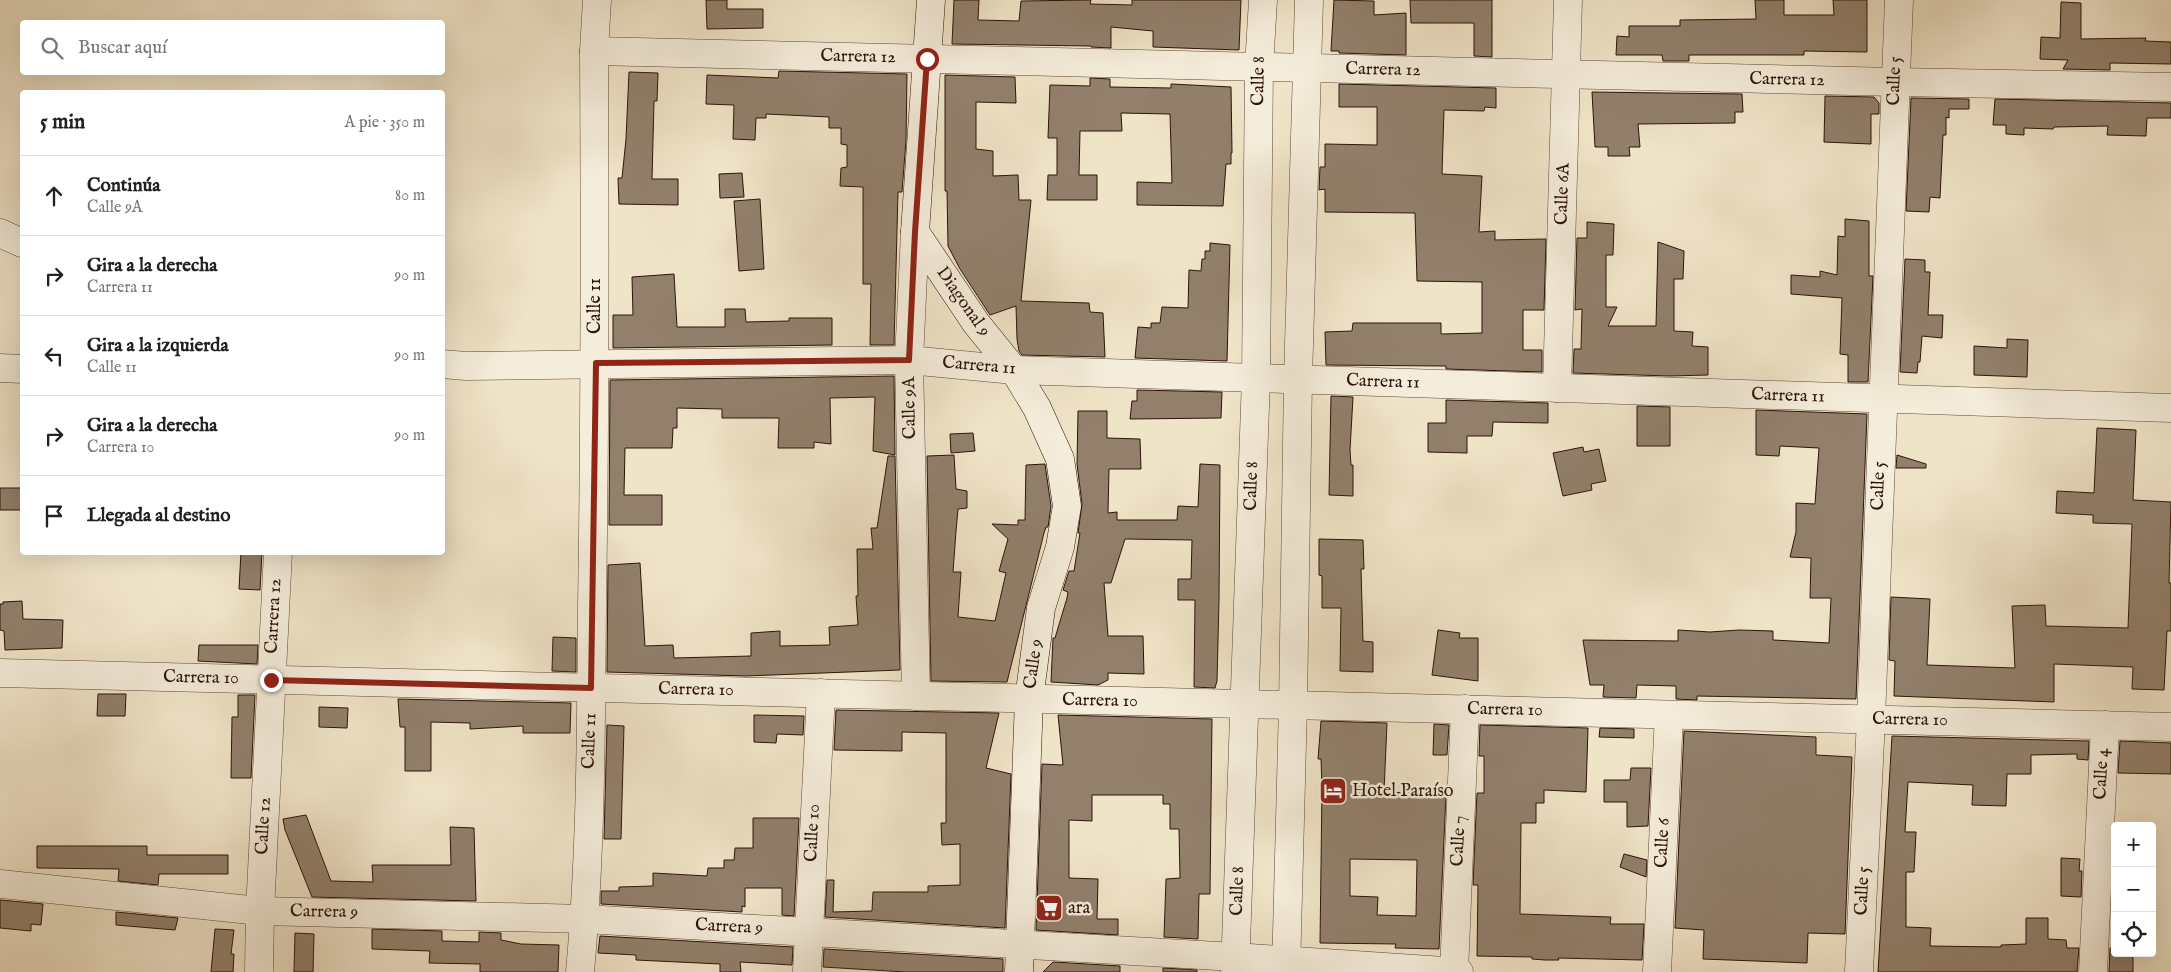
<!DOCTYPE html>
<html lang="es">
<meta charset="utf-8">
<style>
:root{--surface:#fff;--page:#f2f2f2;--text:#202124;--muted:#757577;--line:#e0e0e0}
body{margin:0;font-family:"IM FELL English",serif;background:var(--page);color:var(--text)}
.controls{position:absolute;right:15px;bottom:15px;display:grid;overflow:hidden;border-radius:5px;box-shadow:0 5px 20px #0002}
.controls button{width:45px;height:45px;display:grid;place-items:center;padding:0;border:0;border-bottom:1px solid var(--line);background:var(--surface);color:var(--text);font:25px sans-serif}
.stop{position:absolute;width:15px;height:15px;margin:-11px;border:4px solid #8f2418;border-radius:50%;background:#fff}
.stop.end{background:#8f2418;border-color:#fff;box-shadow:0 1px 5px #0008}
.list{margin:0;padding:0;list-style:none}
h2{display:flex;justify-content:space-between;align-items:center;height:65px;margin:0;padding:0 20px;font-size:21px}
h2 small{font-size:16px;font-weight:400;color:var(--muted)}
.list li{display:grid;grid-template-columns:32px 1fr auto;gap:15px;align-items:center;box-sizing:border-box;height:80px;padding:0 20px;border-top:1px solid var(--line)}
.list b{display:block;font-size:19px;white-space:nowrap}
.list p{margin:0;font-size:16px;white-space:nowrap;color:var(--muted)}
.list em{font-size:16px;font-style:normal;color:var(--muted)}
.icon{flex:none;width:28px;height:28px;fill:none;stroke:currentColor;stroke-width:2;stroke-linecap:round;stroke-linejoin:round}
.map{position:relative;flex:none;width:2171px;height:972px;overflow:hidden}
.search{position:absolute;background:var(--surface);box-shadow:0 5px 20px #0002;left:20px;top:20px;width:425px;height:55px;display:flex;align-items:center;gap:12px;box-sizing:border-box;padding:0 18px;border-radius:5px;color:var(--muted);font-size:19px}
.panel{position:absolute;background:var(--surface);box-shadow:0 5px 20px #0002;left:20px;top:90px;width:425px;height:465px;border-radius:5px}
.map>svg:first-child{display:block}
</style>
<div class="map">
<svg width="2171" height="972" viewBox="0 0 2171 972">
<rect width="100%" height="100%" fill="#f0e4c8"/>
<filter id="stains"><feTurbulence type="fractalNoise" baseFrequency=".004" numOctaves="4"/><feColorMatrix values="0 0 0 0 .2 0 0 0 0 .09 0 0 0 0 .02 0 0 0 .5 -.17"/></filter>
<radialGradient id="worn" r=".72"><stop offset=".6" stop-color="#630" stop-opacity="0"/><stop offset="1" stop-color="#630" stop-opacity=".3"/></radialGradient>
<g fill="#92806c" stroke="#2d1308" fill-rule="evenodd">
<polygon points="706,0 727,0 727,9 763,9 763,28 707,29"/>
<polygon points="954,0 979,0 978,20 1019,21 1021,1 1091,0 1090,4 1132,5 1132,0 1241,0 1239,50 1153,47 1153,31 1111,27 1111,48 1091,47 1091,46 952,44"/>
<polygon points="1334,0 1374,1 1374,15 1406,13 1406,55 1339,53 1339,51 1331,51"/>
<polygon points="1410,0 1492,0 1492,57 1474,56 1474,23 1411,23"/>
<polygon points="1755,0 1784,0 1784,15 1834,15 1833,0 1867,0 1867,52 1804,51 1804,55 1689,55 1689,61 1663,61 1662,55 1616,55 1617,36 1629,37 1629,26 1680,26 1680,20 1756,19"/>
<polygon points="2061,2 2081,3 2081,39 2146,38 2145,41 2171,42 2171,64 2110,63 2110,70 2063,69 2068,60 2040,59 2041,37 2060,38"/>
<polygon points="779,71 907,74 906,140 902,192 898,192 894,345 870,345 871,284 863,284 863,187 840,186 841,168 847,167 847,145 841,144 841,128 829,128 829,117 766,114 766,118 756,118 755,140 733,139 734,105 706,104 707,75 778,78"/>
<polygon points="629,72 658,73 657,101 654,101 652,179 678,179 678,205 619,204 618,178 622,178 626,139"/>
<polygon points="945,75 1015,77 1016,103 976,102 976,149 993,151 993,176 1018,175 1019,200 1031,200 1021,301 1089,303 1090,312 1103,313 1105,357 1022,355 1019,351 1017,339 1016,306 990,315 960,269 948,246 947,191 945,191"/>
<polygon points="1090,78 1110,79 1110,87 1171,88 1171,84 1231,87 1232,153 1231,153 1231,164 1226,164 1223,206 1137,205 1137,182 1172,183 1170,114 1121,113 1122,131 1080,131 1079,175 1097,175 1097,200 1047,200 1048,175 1057,175 1057,138 1048,138 1050,85 1090,86"/>
<polygon points="1339,84 1496,88 1496,108 1485,107 1484,111 1444,110 1442,174 1482,176 1479,232 1495,231 1495,240 1546,239 1544,310 1523,310 1523,350 1542,350 1542,372 1446,369 1446,366 1440,366 1326,365 1325,332 1352,331 1353,323 1441,323 1441,334 1482,333 1482,282 1417,281 1415,213 1325,212 1325,189 1319,190 1320,167 1325,167 1325,144 1377,145 1377,107 1339,107"/>
<polygon points="1592,92 1742,94 1743,112 1735,112 1735,123 1638,124 1640,147 1629,147 1630,156 1608,156 1608,147 1595,147"/>
<polygon points="1825,96 1874,97 1879,103 1879,114 1871,114 1871,144 1824,142"/>
<polygon points="1911,98 1969,99 1969,109 1949,109 1949,118 1946,117 1946,135 1943,135 1940,198 1930,197 1929,212 1906,211"/>
<polygon points="1995,99 2171,103 2171,118 2147,118 2146,136 2107,135 2108,126 2054,127 2053,129 2024,128 2024,135 2006,134 2006,125 1993,125"/>
<polygon points="742,173 744,197 720,198 719,174"/>
<polygon points="760,199 764,269 739,271 734,201"/>
<polygon points="1845,219 1869,221 1869,276 1873,276 1868,382 1848,382 1848,355 1840,354 1842,298 1791,294 1791,275 1820,277 1820,271 1837,275 1838,236 1845,237"/>
<polygon points="1587,222 1614,224 1613,255 1606,255 1606,307 1617,307 1608,326 1656,326 1658,242 1684,251 1683,279 1674,279 1674,331 1693,332 1692,346 1708,347 1708,375 1670,376 1573,373 1574,349 1581,349 1582,309 1575,310 1577,238 1587,238"/>
<polygon points="1210,243 1230,245 1227,361 1135,358 1138,327 1151,328 1151,323 1160,323 1162,307 1188,308 1189,270 1201,271 1202,259 1205,259 1205,251 1210,251"/>
<polygon points="1905,259 1925,260 1925,272 1930,272 1928,315 1943,315 1942,338 1922,336 1920,362 1918,362 1917,373 1900,372"/>
<polygon points="674,274 677,327 725,327 725,309 745,309 746,322 789,321 789,318 832,318 832,345 613,348 613,315 633,315 632,277"/>
<polygon points="2007,339 2028,340 2027,377 1974,375 1974,346 2007,348"/>
<polygon points="894,376 895,455 873,451 875,397 830,398 831,444 814,442 814,448 778,448 779,418 722,418 722,409 677,408 677,428 673,428 672,448 625,448 624,495 662,495 662,525 609,525 610,380"/>
<polygon points="1137,390 1222,392 1221,418 1130,419 1132,401 1137,401"/>
<polygon points="1331,396 1353,397 1350,450 1351,465 1353,465 1353,496 1329,495"/>
<polygon points="1446,400 1548,403 1548,423 1493,422 1492,436 1467,436 1467,453 1428,452 1428,423 1446,423"/>
<polygon points="1637,406 1670,407 1670,446 1637,446"/>
<polygon points="1756,410 1867,414 1856,699 1697,696 1697,700 1676,699 1676,686 1637,685 1636,698 1603,697 1604,685 1590,685 1583,640 1678,641 1678,630 1710,632 1739,630 1773,631 1773,640 1829,643 1831,598 1810,598 1811,558 1790,557 1796,532 1796,503 1815,504 1819,448 1780,446 1779,456 1756,455"/>
<polygon points="1078,411 1107,411 1107,438 1140,439 1141,469 1109,469 1108,513 1117,512 1117,520 1177,520 1178,506 1198,507 1200,464 1220,465 1219,600 1217,681 1215,688 1194,687 1195,600 1178,600 1178,579 1191,579 1192,540 1125,539 1111,583 1104,583 1108,636 1143,636 1144,674 1108,673 1108,680 1098,685 1051,682 1053,638 1055,638 1067,598 1068,592 1063,590 1069,571 1074,571 1080,533 1078,533 1082,504 1077,464"/>
<polygon points="2097,428 2136,430 2133,500 2171,502 2169,583 2171,583 2171,631 2167,631 2164,690 2132,689 2133,667 2054,664 2054,702 1894,696 1895,661 1889,660 1891,597 1930,599 1927,665 2015,668 2012,606 2045,605 2046,626 2128,628 2132,524 2093,523 2093,515 2056,513 2057,491 2094,493"/>
<polygon points="973,433 975,451 951,453 950,434"/>
<polygon points="1583,447 1584,452 1599,449 1606,481 1591,484 1592,490 1563,496 1553,453"/>
<polygon points="954,455 956,489 967,491 967,508 958,509 956,531 953,572 961,572 958,617 995,621 1006,573 999,571 1008,539 992,524 1018,525 1018,520 1025,520 1026,465 1045,464 1051,506 1048,527 1046,527 1044,533 1007,682 931,681 927,456"/>
<polygon points="1897,455 1926,464 1926,468 1896,468"/>
<polygon points="888,456 895,456 900,670 746,676 607,672 608,565 640,563 645,646 673,645 674,658 751,656 751,633 780,631 780,646 830,645 829,627 858,625 856,596 858,596 857,549 873,549 871,528 877,528"/>
<rect x="0" y="488" width="22" height="22"/>
<polygon points="1319,539 1363,540 1364,569 1361,569 1363,641 1373,642 1373,672 1340,671 1341,608 1322,608 1322,576 1319,575"/>
<polygon points="241,552 262,552 260,590 239,589"/>
<polygon points="22,601 23,619 63,620 62,648 5,650 4,631 0,630 0,604 3,604 3,602"/>
<polygon points="1438,630 1460,633 1459,638 1478,638 1478,681 1432,675"/>
<polygon points="553,637 576,638 576,672 552,671"/>
<polygon points="199,645 258,645 257,664 198,661"/>
<polygon points="98,694 126,694 125,716 97,716"/>
<polygon points="238,695 255,695 251,778 231,778 232,717 238,717"/>
<polygon points="398,699 571,703 570,733 523,733 523,726 470,729 470,723 431,722 431,771 405,771 405,727 400,727"/>
<polygon points="319,707 348,708 347,728 319,727"/>
<polygon points="836,710 999,713 986,768 1011,774 1005,928 825,917 827,880 834,880 833,912 872,911 873,892 928,892 928,886 960,885 960,844 942,845 941,823 946,823 946,733 902,732 902,751 834,750"/>
<polygon points="754,715 804,716 803,735 777,734 776,743 754,742"/>
<polygon points="1058,715 1212,719 1210,894 1199,894 1198,939 1164,937 1166,879 1180,878 1179,829 1170,829 1170,804 1163,804 1163,795 1092,795 1092,821 1069,820 1069,878 1098,879 1097,919 1118,919 1118,935 1036,930 1042,764 1063,765"/>
<path d="M1321,721L1387,723L1384,792L1446,794L1439,949L1395,948L1396,944L1320,943L1322,788L1321,759H1318ZM1350,859L1417,860L1416,916L1377,915L1378,897L1350,896Z"/>
<polygon points="1434,724 1449,725 1447,755 1433,755"/>
<polygon points="607,725 624,726 621,839 604,839"/>
<polygon points="1480,725 1588,728 1586,792 1544,790 1544,803 1536,803 1536,823 1521,823 1520,914 1611,917 1610,924 1644,924 1642,960 1558,958 1559,960 1545,960 1532,959 1532,957 1477,956 1478,885 1473,885 1477,793 1484,793 1484,756 1479,756"/>
<polygon points="1600,728 1634,729 1634,738 1599,737"/>
<polygon points="1684,731 1816,737 1816,755 1852,757 1845,934 1808,933 1807,963 1703,959 1704,930 1675,928"/>
<polygon points="1892,736 2089,741 2088,760 2077,759 2077,754 2031,755 2031,774 2007,774 2006,806 1972,805 1973,785 1908,782 1905,832 1916,832 1914,872 1906,872 1906,927 1931,928 1930,946 2001,947 2001,945 2026,944 2026,918 2048,918 2048,939 2066,940 2067,948 2079,948 2077,972 1878,972"/>
<polygon points="2120,741 2171,743 2171,774 2118,773"/>
<polygon points="1631,768 1651,768 1648,826 1627,827 1627,802 1604,802 1604,780 1630,780"/>
<polygon points="306,815 331,881 373,882 372,865 451,865 450,827 474,828 476,901 312,897 285,830 283,819"/>
<polygon points="753,818 799,818 794,916 782,915 782,888 745,888 745,907 742,906 742,912 601,904 601,891 619,891 619,887 653,886 653,873 707,876 708,868 724,868 724,860 734,860 735,848 753,848"/>
<polygon points="37,846 147,846 147,855 228,855 228,874 159,874 158,885 118,881 119,869 37,868"/>
<polygon points="1624,854 1647,860 1646,877 1620,867"/>
<polygon points="2061,858 2080,859 2079,871 2082,871 2081,897 2061,896"/>
<polygon points="0,900 43,904 41,925 31,924 31,931 0,928"/>
<polygon points="116,912 178,918 175,930 116,925"/>
<polygon points="215,929 234,930 231,954 234,954 233,972 211,972"/>
<polygon points="372,929 442,931 442,941 479,942 479,932 501,933 501,940 521,944 559,945 558,972 480,972 480,964 429,963 430,951 372,949"/>
<polygon points="295,933 314,934 313,972 294,972"/>
<polygon points="600,936 793,947 792,965 740,962 741,972 720,972 720,964 636,960 636,955 598,953"/>
<polygon points="2110,948 2115,948 2115,953 2133,953 2133,972 2109,972"/>
<polygon points="824,949 1003,959 1003,972 905,972 823,967"/>
<polygon points="1053,962 1120,966 1120,972 1043,972"/>
<polygon points="1163,968 1197,970 1197,972 1163,972"/>
</g>
<g fill="none" stroke-linecap="round" stroke-linejoin="round">
<g stroke="#5e4738" stroke-width="29">
<g id="street">
<polyline points="594,51 1895,82 2171,87"/>
<polyline points="915,232 909,360 916,696"/>
<polyline points="0,233 22,243"/>
<polyline points="442,364 466,366 909,360 1014,370 2171,408"/>
<polyline points="0,368 22,369"/>
<polyline points="1557,388 1568,0"/>
<polyline points="0,673 2171,727"/>
<polyline points="0,884 260,911 585,919 1235,957 1459,972"/>
<polyline points="259,972 260,911 278,552"/>
<path d="M580,972C591,851 591,728 592,607C595,421 595,236 594,51L597,0"/>
<polyline points="807,972 821,693"/>
<polyline points="1235,972 1256,378 1259,67 1263,0"/>
<polyline points="1286,972 1293,705 1298,379 1309,0"/>
<polyline points="1454,972 1465,709"/>
<polyline points="1657,972 1669,715"/>
<polyline points="1859,972 1871,719 1899,0"/>
<polyline points="2093,972 2105,725"/>
</g>
</g>
<g stroke="#2d1308" stroke-width="29">
<polyline id="secondary" points="931,0 915,232 976,323 1014,370 1037,408 1060,459 1067,506 1060,547 1041,608 1029,699 1019,972"/>
</g>
<use href="#street" stroke="#f5eddb" stroke-width="28"/>
<use href="#secondary" stroke="#f5eddb" stroke-width="28"/>
</g>
<g fill="none" stroke-linecap="round" stroke-linejoin="round">
<polyline stroke="#8f2418" stroke-width="6" points="271,680 591,688 596,363 909,360 915,232 927,59"/>
</g>
<defs>
<g id="hotel-square" transform="scale(1.4375)"><rect x="-9" y="-9" width="18" height="18" rx="4" fill="#8f2418" stroke="#f5eddb"/><path d="M-6-4.5h1.5V1H6V5H4.5V3h-9V5H-6ZM-4 0a1.8 1.8 0 1 1 3.6 0ZM.5 0V-2.5h3Q6-2.5 6 0Z" fill="#fff"/></g>
<g id="supermarket-square" transform="scale(1.4375)"><rect x="-9" y="-9" width="18" height="18" rx="4" fill="#8f2418" stroke="#f5eddb"/><path d="M-6-5.5h2.5l.6 2H6L4.5 2H-2.5L-4.4-4H-6ZM-1.5 3.2a1.3 1.3 0 1 0 .1 0ZM3 3.2a1.3 1.3 0 1 0 .1 0Z" fill="#fff"/></g>
</defs>
<g fill-rule="evenodd">
<use href="#hotel-square" x="1333" y="791"/>
<use href="#supermarket-square" x="1049" y="908"/>
</g>
<g text-anchor="middle" dominant-baseline="central" stroke-width="5" stroke-linejoin="round" paint-order="stroke">
<g font-size="18" fill="#2d1308" stroke="#f5eddb">
<text transform="translate(858 57) rotate(1)">Carrera 12</text>
<text transform="translate(1383 70) rotate(1)">Carrera 12</text>
<text transform="translate(1787 80) rotate(1)">Carrera 12</text>
<text transform="translate(1259 81) rotate(-89)">Calle 8</text>
<text transform="translate(1895 81) rotate(-88)">Calle 5</text>
<text transform="translate(1563 194) rotate(-88)">Calle 6A</text>
<text transform="translate(963 302) rotate(55)">Diagonal 9</text>
<text transform="translate(595 306) rotate(-90)">Calle 11</text>
<text transform="translate(979 366) rotate(5)">Carrera 11</text>
<text transform="translate(1383 382) rotate(2)">Carrera 11</text>
<text transform="translate(1788 396) rotate(2)">Carrera 11</text>
<text transform="translate(910 408) rotate(-91)">Calle 9A</text>
<text transform="translate(1252 486) rotate(-88)">Calle 8</text>
<text transform="translate(1879 486) rotate(-88)">Calle 5</text>
<text transform="translate(274 616) rotate(-87)">Carrera 12</text>
<text transform="translate(1034 664) rotate(-82)">Calle 9</text>
<text transform="translate(201 678) rotate(1)">Carrera 10</text>
<text transform="translate(696 690) rotate(1)">Carrera 10</text>
<text transform="translate(1100 701) rotate(1)">Carrera 10</text>
<text transform="translate(1505 710) rotate(1)">Carrera 10</text>
<text transform="translate(1910 720) rotate(1)">Carrera 10</text>
<text transform="translate(590 741) rotate(-88)">Calle 11</text>
<text transform="translate(2102 774) rotate(-87)">Calle 4</text>
<text transform="translate(264 826) rotate(-87)">Calle 12</text>
<text transform="translate(813 833) rotate(-87)">Calle 10</text>
<text transform="translate(1459 841) rotate(-87)">Calle 7</text>
<text transform="translate(1663 843) rotate(-87)">Calle 6</text>
<text transform="translate(1238 891) rotate(-88)">Calle 8</text>
<text transform="translate(1863 891) rotate(-87)">Calle 5</text>
<text transform="translate(324 912) rotate(1)">Carrera 9</text>
<text transform="translate(729 927) rotate(3)">Carrera 9</text>
</g>
<g font-size="18" fill="#2d1308" stroke="#f5eddb" text-anchor="start">
<text x="1352" y="791">Hotel Paraíso</text>
<text x="1068" y="908">ara</text>
</g>
</g>
<rect width="100%" height="100%" filter="url(#stains)"/>
<rect width="100%" height="100%" fill="url(#worn)"/>
</svg>
<div class="controls">
<button>+</button>
<button>−</button>
<button><svg class="icon" aria-label="locate" viewBox="0 0 24 24"><circle cx="12" cy="12" r="6"/><path d="M12 2v4M12 18v4M2 12h4M18 12h4"/></svg></button>
</div>
<div class="stop" style="left:927px;top:59px"></div>
<div class="stop end" style="left:271px;top:680px"></div>
<div class="search"><svg class="icon" aria-label="search" viewBox="0 0 24 24"><circle cx="10" cy="10" r="6"/><path d="M15 15l6 6"/></svg>Buscar aquí</div>
<section class="panel">
<h2>5 min<small>A pie · 350 m</small></h2>
<ul class="list">
<li><svg class="icon" aria-label="ahead" viewBox="0 0 24 24"><path d="M12 20V5M6 11l6-6 6 6"/></svg><div><b>Continúa</b><p>Calle 9A</p></div><em>80 m</em></li>
<li><svg class="icon" aria-label="right" viewBox="0 0 24 24"><path d="M7 20v-9h11M14 6l5 5-5 5"/></svg><div><b>Gira a la derecha</b><p>Carrera 11</p></div><em>90 m</em></li>
<li><svg class="icon" aria-label="left" viewBox="0 0 24 24"><path d="M17 20v-9H6M10 6l-5 5 5 5"/></svg><div><b>Gira a la izquierda</b><p>Calle 11</p></div><em>90 m</em></li>
<li><svg class="icon" aria-label="right" viewBox="0 0 24 24"><path d="M7 20v-9h11M14 6l5 5-5 5"/></svg><div><b>Gira a la derecha</b><p>Carrera 10</p></div><em>90 m</em></li>
<li><svg class="icon" aria-label="arrive" viewBox="0 0 24 24"><path d="M6 21V4h12l-3 4 3 4H6"/></svg><div><b>Llegada al destino</b></div></li>
</ul>
</section>
</div>
